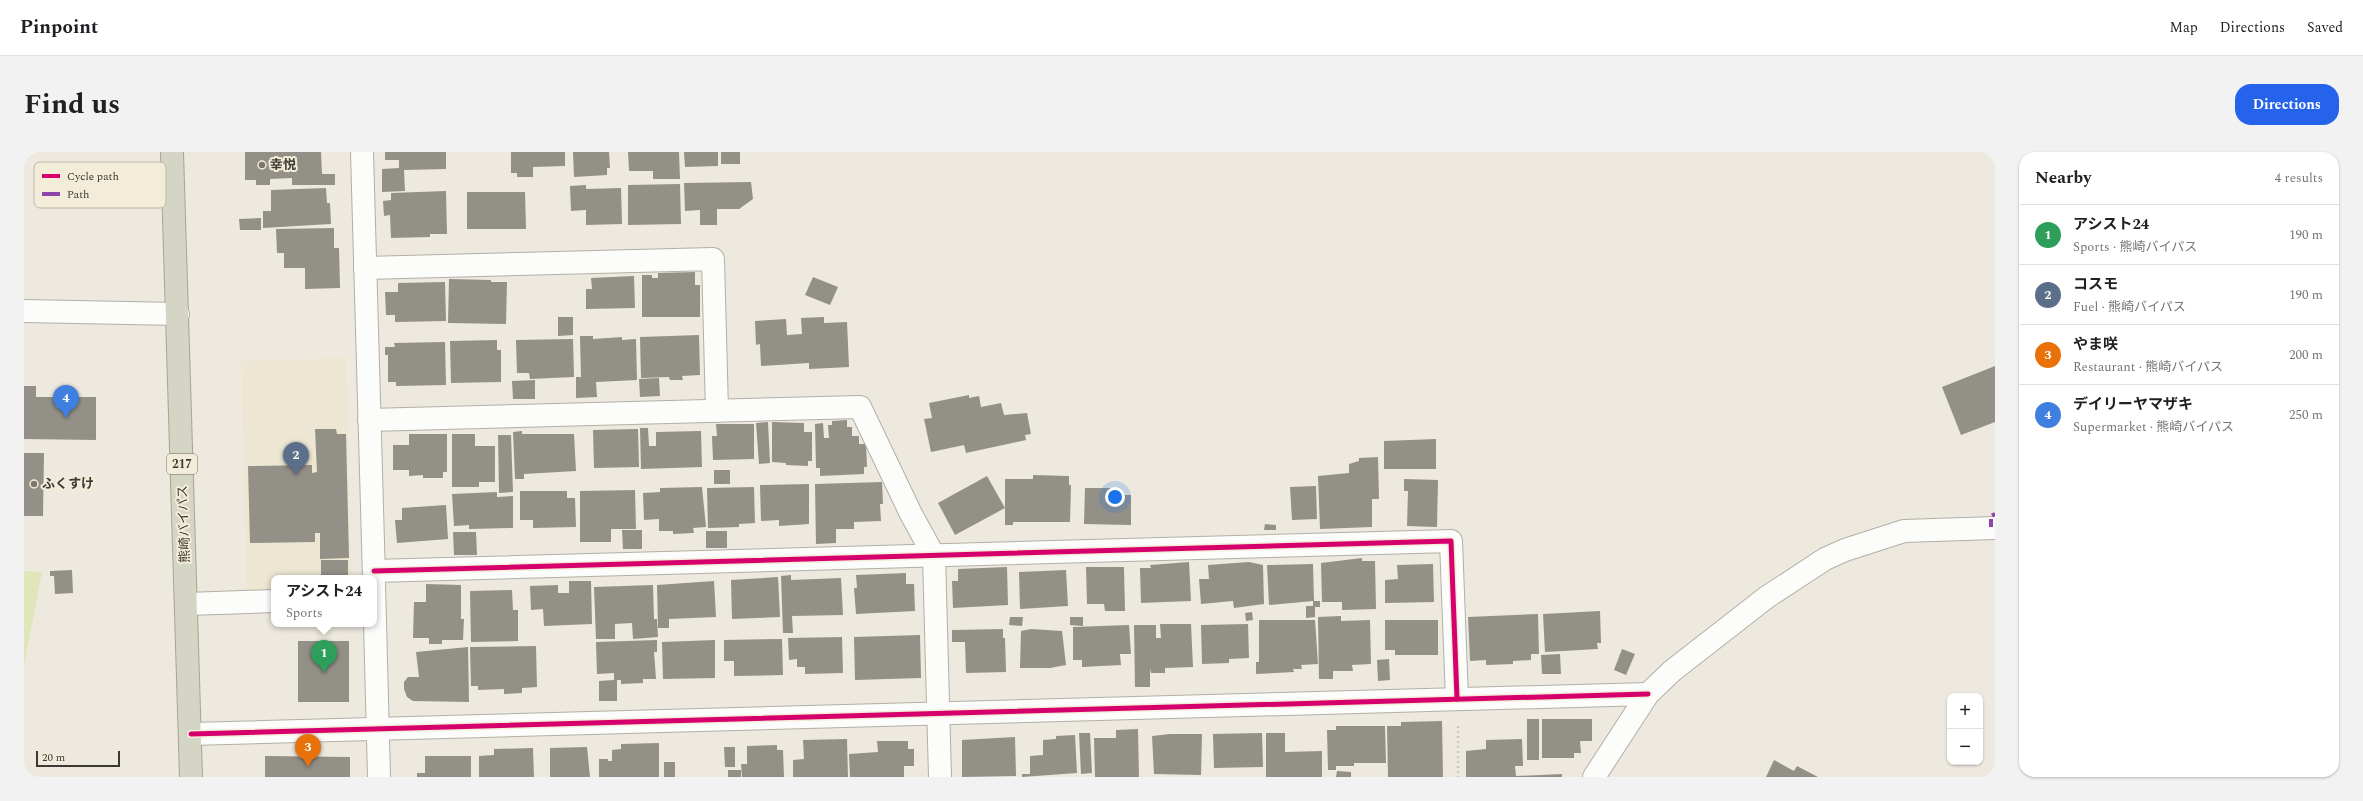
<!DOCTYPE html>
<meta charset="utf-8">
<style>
:root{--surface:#fff;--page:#f2f2f2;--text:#202124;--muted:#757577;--line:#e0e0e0;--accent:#2563eb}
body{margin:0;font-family:Spectral,"Noto Sans JP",serif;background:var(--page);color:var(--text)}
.controls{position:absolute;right:12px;bottom:12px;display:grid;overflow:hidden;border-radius:8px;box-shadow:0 1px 3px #0004}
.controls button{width:36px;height:36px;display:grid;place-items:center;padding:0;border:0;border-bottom:1px solid var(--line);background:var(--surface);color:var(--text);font:20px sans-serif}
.scale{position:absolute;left:12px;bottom:10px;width:84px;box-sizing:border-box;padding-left:4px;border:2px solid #3b3931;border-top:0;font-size:11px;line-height:14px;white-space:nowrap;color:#3b3931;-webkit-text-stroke:3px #f3ecd9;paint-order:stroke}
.you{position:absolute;left:1091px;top:345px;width:14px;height:14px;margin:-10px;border:3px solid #fff;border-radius:50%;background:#1a73e8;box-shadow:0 0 0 6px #1a73e833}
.badge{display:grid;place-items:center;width:26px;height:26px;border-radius:50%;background:var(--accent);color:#fff;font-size:13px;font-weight:700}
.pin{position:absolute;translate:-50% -33px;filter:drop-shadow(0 1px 2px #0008)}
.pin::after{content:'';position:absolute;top:21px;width:14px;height:12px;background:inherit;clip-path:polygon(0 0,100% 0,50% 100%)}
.popup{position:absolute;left:247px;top:423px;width:106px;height:52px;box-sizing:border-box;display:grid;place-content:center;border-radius:8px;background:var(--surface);filter:drop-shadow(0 1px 3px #0005);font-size:13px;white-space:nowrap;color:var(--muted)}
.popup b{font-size:15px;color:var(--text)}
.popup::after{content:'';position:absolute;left:50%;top:100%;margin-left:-8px;border:8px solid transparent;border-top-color:var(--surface)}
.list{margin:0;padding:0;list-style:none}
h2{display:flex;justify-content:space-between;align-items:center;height:52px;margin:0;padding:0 16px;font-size:17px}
h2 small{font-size:13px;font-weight:400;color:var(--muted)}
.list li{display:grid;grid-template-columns:26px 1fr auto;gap:12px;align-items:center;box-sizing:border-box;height:60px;padding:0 16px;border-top:1px solid var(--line)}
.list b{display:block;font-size:15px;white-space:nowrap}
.list p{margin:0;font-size:13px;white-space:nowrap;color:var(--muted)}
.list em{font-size:13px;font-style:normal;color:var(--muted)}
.map{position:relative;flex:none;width:1971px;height:625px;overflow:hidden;border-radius:16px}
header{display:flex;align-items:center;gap:24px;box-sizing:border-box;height:56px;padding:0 20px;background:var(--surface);border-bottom:1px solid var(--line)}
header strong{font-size:19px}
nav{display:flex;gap:22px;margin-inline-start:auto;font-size:14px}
.intro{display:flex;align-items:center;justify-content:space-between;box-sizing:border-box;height:96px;padding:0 24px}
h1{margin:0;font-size:28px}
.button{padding:10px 18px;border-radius:16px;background:var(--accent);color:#fff;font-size:14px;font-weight:700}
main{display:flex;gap:24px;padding:0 24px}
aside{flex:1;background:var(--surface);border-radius:16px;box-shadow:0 1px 3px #0004}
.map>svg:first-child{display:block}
</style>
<header>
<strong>Pinpoint</strong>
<nav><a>Map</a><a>Directions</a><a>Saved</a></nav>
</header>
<div class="intro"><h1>Find us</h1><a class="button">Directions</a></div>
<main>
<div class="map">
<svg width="1971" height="625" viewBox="0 0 1971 625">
<rect width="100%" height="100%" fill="#ede9df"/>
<polygon fill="#ece6d2" points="322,206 327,426 250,426 250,439 223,440 217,209"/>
<polygon fill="#e1e6ba" points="0,419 18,420 0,514"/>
<g fill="#939088">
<polygon points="221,0 297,0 298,22 311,22 311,33 268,33 268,26 246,27 246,33 232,33 232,28 221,28"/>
<polygon points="361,0 422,0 422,17 380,18 381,39 358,40 358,17 375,16 375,8 361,8"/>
<polygon points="487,0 541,0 541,14 509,15 509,25 493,25 493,21 487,21"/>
<polygon points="549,0 585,0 586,16 583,16 583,23 550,25"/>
<polygon points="604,0 655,0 656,27 629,27 629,19 605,19"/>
<polygon points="660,0 694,0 694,14 661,15"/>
<rect x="697" y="0" width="19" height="12"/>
<polygon points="70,17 87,19 84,40 66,37"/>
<polygon points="727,30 729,47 715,57 693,57 693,73 676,73 676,58 661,59 660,31"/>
<polygon points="656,32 657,72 604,73 604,33"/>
<polygon points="562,33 562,37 597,36 598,72 562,73 562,58 547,59 546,34"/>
<polygon points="302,36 303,51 306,51 307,72 239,76 239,59 247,59 247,38"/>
<polygon points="422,39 423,82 406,82 406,85 367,86 366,63 360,64 359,49 367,48 367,41"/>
<polygon points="443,40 501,40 502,77 443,77"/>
<polygon points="237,66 237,78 216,78 215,67"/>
<polygon points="310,76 310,96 315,96 316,136 281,137 281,116 260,116 260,101 253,101 252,77"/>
<polygon points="671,120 671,133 676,133 676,165 618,165 618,123 628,123 628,126 634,126 634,121"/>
<polygon points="610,124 611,156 562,157 562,137 568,137 567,126"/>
<polygon points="789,125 814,135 806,153 781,143"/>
<polygon points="425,127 467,128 467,130 483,130 482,172 424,171"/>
<polygon points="421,130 422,169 371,170 371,163 362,163 361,140 374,140 374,131"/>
<polygon points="534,165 549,165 549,183 534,184"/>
<polygon points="800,165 800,171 823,170 825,215 785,217 785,211 737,214 736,192 732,193 731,169 762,167 763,183 778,182 777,166"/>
<polygon points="675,183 676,223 658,224 659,228 646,228 645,225 617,226 616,185"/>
<polygon points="556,184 569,184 569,187 598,185 598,188 612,187 613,228 572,230 573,245 552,246 552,225 557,225"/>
<polygon points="549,187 550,225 506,227 505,221 493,221 492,188"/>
<polygon points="473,188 473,198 477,198 477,230 427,231 426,189"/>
<polygon points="421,190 422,233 372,234 372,230 364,230 364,203 361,203 361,195 371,195 370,191"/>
<polygon points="1971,214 1971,270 1937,283 1918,235"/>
<polygon points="635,226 636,244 616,245 615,227"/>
<polygon points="511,228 511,247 489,247 488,229"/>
<polygon points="0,234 12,234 12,245 72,245 72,288 0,287"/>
<polygon points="945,243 945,246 955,244 957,255 977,251 980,263 1003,261 1007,282 1001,283 1002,288 942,301 940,293 907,300 900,267 908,266 905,251"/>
<polygon points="823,268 823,275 828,275 828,284 835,284 835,292 842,292 843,315 840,315 840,322 796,324 796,316 792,316 791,272 799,271 800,286 805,286 804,273 808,273 808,269"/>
<polygon points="744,270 746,311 735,312 732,271"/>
<polygon points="748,270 780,271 780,280 788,280 788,309 784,309 784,314 762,313 762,311 748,310"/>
<polygon points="692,272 730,272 730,307 689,308 688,284 693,284"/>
<polygon points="616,276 624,276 625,294 632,294 632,280 677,279 678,315 617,317"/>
<polygon points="291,277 312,277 313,282 322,282 325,406 296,407 296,381 291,381 291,390 226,391 224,314 288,313 288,321 293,320"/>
<polygon points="614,277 615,315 570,316 569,278"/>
<polygon points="498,279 498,282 550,282 552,319 500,322 500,327 491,327 489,280"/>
<polygon points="385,282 423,282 423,320 419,320 419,326 399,326 399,323 385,324 385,318 369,318 369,293 385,293"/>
<polygon points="428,282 451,282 451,294 471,294 471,330 455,330 455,335 428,335"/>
<polygon points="474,283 487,283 489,340 475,341"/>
<polygon points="1412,287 1412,317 1360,317 1360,289"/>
<polygon points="0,301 20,301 19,364 0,364"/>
<polygon points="1354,305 1355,347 1348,347 1348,375 1296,377 1294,324 1325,321 1325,312 1335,309 1335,306"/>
<rect x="690" y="318" width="16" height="14"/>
<polygon points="1009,323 1045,324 1045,333 1047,333 1046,370 989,370 989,373 981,373 981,327 1009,327"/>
<polygon points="963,324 981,356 931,383 914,351"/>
<polygon points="1380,327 1414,328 1413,375 1383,374 1384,339 1380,339"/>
<polygon points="858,330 859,352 856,352 857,369 830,370 830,377 812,377 812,391 792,392 791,332"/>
<polygon points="785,332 785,372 755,374 755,368 737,369 736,333"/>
<polygon points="1292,334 1293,367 1268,368 1266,335"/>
<polygon points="678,335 682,375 669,376 670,381 649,382 649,379 635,379 635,367 620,368 619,341 636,340 636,336"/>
<polygon points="730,335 731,371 715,372 715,375 684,376 683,336"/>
<polygon points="1061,336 1089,336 1089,343 1107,343 1107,373 1060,372"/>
<polygon points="611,338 612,377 587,377 587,390 556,390 556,339"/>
<polygon points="496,339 543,339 543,346 551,346 552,375 509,376 509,368 496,368"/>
<polygon points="473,340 473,345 489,344 489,376 445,377 445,373 430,374 428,342"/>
<polygon points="422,353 424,387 373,391 371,368 378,368 378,356"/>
<polygon points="1241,372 1252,373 1252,378 1240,378"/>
<polygon points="598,378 618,378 618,397 599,397"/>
<rect x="682" y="379" width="21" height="17"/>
<polygon points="429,380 452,380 453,403 430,403"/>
<polygon points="1338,406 1338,409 1351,409 1352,457 1318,458 1318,450 1298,450 1297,411"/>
<rect x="297" y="408" width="27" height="18"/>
<polygon points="1165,410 1167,449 1117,451 1116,416 1127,416 1126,413"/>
<polygon points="1225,410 1239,413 1240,452 1210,456 1209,449 1177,452 1175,427 1185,427 1184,413"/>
<polygon points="1289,412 1290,449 1296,449 1296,455 1291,455 1291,465 1282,466 1282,454 1289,454 1289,449 1245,453 1243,413"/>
<polygon points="1409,412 1410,450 1361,451 1361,428 1374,427 1373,413"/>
<polygon points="983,415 984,453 929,456 928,429 934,429 934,417"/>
<polygon points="1062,415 1100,415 1101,459 1081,459 1080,452 1063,452"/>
<polygon points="48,418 49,441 31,442 30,424 26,424 26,419"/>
<polygon points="1042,418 1044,454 996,457 995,420"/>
<polygon points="882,421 882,432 890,432 891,459 832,462 830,436 833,436 832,423"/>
<polygon points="767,423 767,428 817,426 819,463 768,464 769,481 759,481 757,424"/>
<polygon points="754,425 756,465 708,467 707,428"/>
<polygon points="545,429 567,429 568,472 520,474 519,457 507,458 506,434 534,433 534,441 545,441"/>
<polygon points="690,429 692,465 645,467 645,476 634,476 633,433"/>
<polygon points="402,432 437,433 437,467 440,467 439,488 418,488 418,492 405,492 405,486 389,486 390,450 402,450"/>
<polygon points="629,433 630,467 633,467 634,485 609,487 608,471 591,472 591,487 572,487 570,435"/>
<polygon points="488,438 489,458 494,458 494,489 447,490 446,439"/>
<polygon points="1576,459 1577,491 1573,491 1574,497 1521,500 1519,462"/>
<polygon points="1228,460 1229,468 1222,469 1221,461"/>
<polygon points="1514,462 1515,502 1507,502 1507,508 1489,509 1489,512 1462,513 1462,508 1446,509 1444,465"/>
<polygon points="1317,464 1317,469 1346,468 1347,512 1328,513 1329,519 1309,519 1309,527 1295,527 1294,465"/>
<polygon points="986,465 999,465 998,474 985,473"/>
<polygon points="1046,465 1059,465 1059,474 1046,473"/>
<polygon points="1235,468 1291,468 1294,512 1277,513 1278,517 1269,517 1270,520 1232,522 1232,510 1235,510"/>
<polygon points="1361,468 1414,468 1414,503 1371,503 1371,498 1361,498"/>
<polygon points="1136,472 1167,472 1169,515 1141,516 1141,521 1127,521 1126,517 1126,535 1111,535 1110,473 1132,473 1132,486 1137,486"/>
<polygon points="1224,472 1225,506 1205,507 1205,511 1178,512 1177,473"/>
<polygon points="1105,473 1107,502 1096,502 1097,513 1058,515 1058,508 1049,508 1049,475"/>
<polygon points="979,477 979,486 981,486 982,520 942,521 941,490 928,490 928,478"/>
<polygon points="1007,477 1038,479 1042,513 1026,516 996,516 997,479"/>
<polygon points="896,483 897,526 831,528 830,485"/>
<polygon points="818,485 819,521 781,522 781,515 773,515 773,507 765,508 764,486"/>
<polygon points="758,487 759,523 710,524 710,509 700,509 700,488"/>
<polygon points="633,488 633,500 630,500 632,527 619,527 619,531 597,532 597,528 593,528 593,549 575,549 575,529 590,528 590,521 573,522 572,490"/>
<polygon points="691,488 691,526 639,527 638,490"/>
<rect x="274" y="489" width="51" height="61"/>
<polygon points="512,494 513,535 498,536 498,541 480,542 480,537 454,538 454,534 447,534 446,495"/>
<polygon points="444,495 445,550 389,549 383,545 380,537 380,530 384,525 395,525 392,500"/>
<polygon points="1598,497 1611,502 1602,523 1590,518"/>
<polygon points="1536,502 1537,522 1518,522 1517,503"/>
<polygon points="1365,507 1366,528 1354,529 1353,508"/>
<rect x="1503" y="567" width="12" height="41"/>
<polygon points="1518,567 1568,567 1568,589 1556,589 1557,601 1550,601 1550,606 1518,606"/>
<polygon points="1418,569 1419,625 1364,625 1363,574 1377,574 1377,570"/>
<polygon points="1312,574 1361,574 1362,611 1330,611 1330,614 1312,614 1312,618 1304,618 1303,578 1312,578"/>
<polygon points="1114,577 1115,625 1071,625 1070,586 1092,586 1092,578"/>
<polygon points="1055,581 1066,581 1068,621 1057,622"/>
<polygon points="1238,581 1239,615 1190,616 1189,582"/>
<polygon points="1242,581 1261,581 1261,600 1298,599 1298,625 1242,625"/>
<polygon points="1146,582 1178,582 1177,623 1130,622 1128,584"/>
<polygon points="1051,583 1053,621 998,625 998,622 1006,622 1006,604 1019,603 1019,588 1032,587 1032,584"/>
<polygon points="991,585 992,624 938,625 938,588"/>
<polygon points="823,587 824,625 769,625 769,608 780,607 779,588"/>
<polygon points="1498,587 1499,614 1491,614 1492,624 1538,622 1538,625 1442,625 1442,599 1462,597 1462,588"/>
<polygon points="853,589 884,589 884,597 890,597 890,614 880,614 880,625 826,625 825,602 854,600"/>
<polygon points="635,591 635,625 575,625 575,607 584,607 584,609 588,609 588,598 597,597 597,592"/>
<polygon points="753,593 753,598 759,598 760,625 718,625 717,612 723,612 723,594"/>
<polygon points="563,595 566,625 526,625 526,596"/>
<polygon points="700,595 711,595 711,615 701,615"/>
<polygon points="509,596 510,625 455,625 455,604 470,603 470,597"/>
<polygon points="241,604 326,605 326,625 241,625"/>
<polygon points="401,604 447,604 447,625 393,625 393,621 401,621"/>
<polygon points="1750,608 1770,619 1773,614 1794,625 1742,625"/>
<rect x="640" y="610" width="11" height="15"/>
<rect x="704" y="618" width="13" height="7"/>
<polygon points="1313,619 1327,620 1327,625 1312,625"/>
</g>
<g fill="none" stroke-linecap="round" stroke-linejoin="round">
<g stroke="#b2afa7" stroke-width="24">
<g id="minor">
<polyline points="338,0 350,426"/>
<polyline points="341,116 689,107 693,259"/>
<polyline points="0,159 154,162"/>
<polyline points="345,268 836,255 887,362 910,404 916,625"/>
<polyline points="350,419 1427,389 1433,547"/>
<polyline points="350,431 355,625"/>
<polyline points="163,452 250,449"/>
<polyline points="167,582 1624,542"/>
<polyline points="1570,625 1624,542 1648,519 1743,445 1801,407 1821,398 1880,379 1971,376"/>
</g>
</g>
<g stroke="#a7a591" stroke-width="24">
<polyline id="highway" points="148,0 167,625"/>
</g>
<polyline stroke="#cbcac7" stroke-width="2.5" stroke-dasharray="2 3" stroke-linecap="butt" points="1434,574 1434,625"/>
<use href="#minor" stroke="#fcfcfa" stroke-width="22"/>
<use href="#highway" stroke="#d5d5c5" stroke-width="22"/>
<polyline stroke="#8e44ad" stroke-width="4" stroke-dasharray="8 4" stroke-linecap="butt" points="1967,375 1967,364 1971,362"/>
<g stroke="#f3ecd9" stroke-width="8">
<g id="cycleway">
<polyline points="350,419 1427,389 1433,547"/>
<polyline points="167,582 1624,542"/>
</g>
</g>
<use href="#cycleway" stroke="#d6006c" stroke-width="5"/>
</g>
<g fill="#79776e" stroke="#f3ecd9" stroke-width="1.5">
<circle cx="238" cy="13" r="4"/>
<circle cx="10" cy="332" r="4"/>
</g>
<g text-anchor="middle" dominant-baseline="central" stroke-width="4" stroke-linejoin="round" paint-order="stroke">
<rect fill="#f3ecd9" stroke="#726f63" stroke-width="1" x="143" y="302" width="30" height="20" rx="3"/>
<g font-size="12" font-weight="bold" fill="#3b3931">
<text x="158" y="312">217</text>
</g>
<g font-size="13" font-weight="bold" fill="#3b3931" stroke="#f3ecd9" text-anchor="start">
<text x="246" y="13">幸悦</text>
<text x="18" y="332">ふくすけ</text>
</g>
<g font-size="13" fill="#3b3931" stroke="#f3ecd9">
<text transform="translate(160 372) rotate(-92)">熊崎バイパス</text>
</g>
</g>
<rect x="10" y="10" width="132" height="46" rx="6" fill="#f3ecd9" stroke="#bcb6a7" stroke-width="1"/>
<rect x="18" y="22" width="18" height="4" fill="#d6006c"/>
<rect x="18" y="40" width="18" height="4" fill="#8e44ad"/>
<g font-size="11" fill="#3b3931">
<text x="43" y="28">Cycle path</text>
<text x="43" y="46">Path</text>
</g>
</svg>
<div class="controls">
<button>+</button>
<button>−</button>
</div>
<div class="scale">20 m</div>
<div class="you"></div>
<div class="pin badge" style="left:300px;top:521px;background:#2e9e5b">1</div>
<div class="popup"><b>アシスト24</b>Sports</div>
<div class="pin badge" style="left:272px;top:323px;background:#5c6f8a">2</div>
<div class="pin badge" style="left:284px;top:615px;background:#e8710a">3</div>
<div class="pin badge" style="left:42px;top:266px;background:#3f7fe0">4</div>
</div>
<aside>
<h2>Nearby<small>4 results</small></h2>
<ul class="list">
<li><span class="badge" style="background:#2e9e5b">1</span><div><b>アシスト24</b><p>Sports · 熊崎バイパス</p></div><em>190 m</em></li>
<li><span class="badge" style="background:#5c6f8a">2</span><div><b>コスモ</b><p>Fuel · 熊崎バイパス</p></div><em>190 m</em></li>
<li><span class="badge" style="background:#e8710a">3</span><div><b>やま咲</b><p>Restaurant · 熊崎バイパス</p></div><em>200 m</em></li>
<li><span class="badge" style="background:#3f7fe0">4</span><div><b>デイリーヤマザキ</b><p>Supermarket · 熊崎バイパス</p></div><em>250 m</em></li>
</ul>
</aside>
</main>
